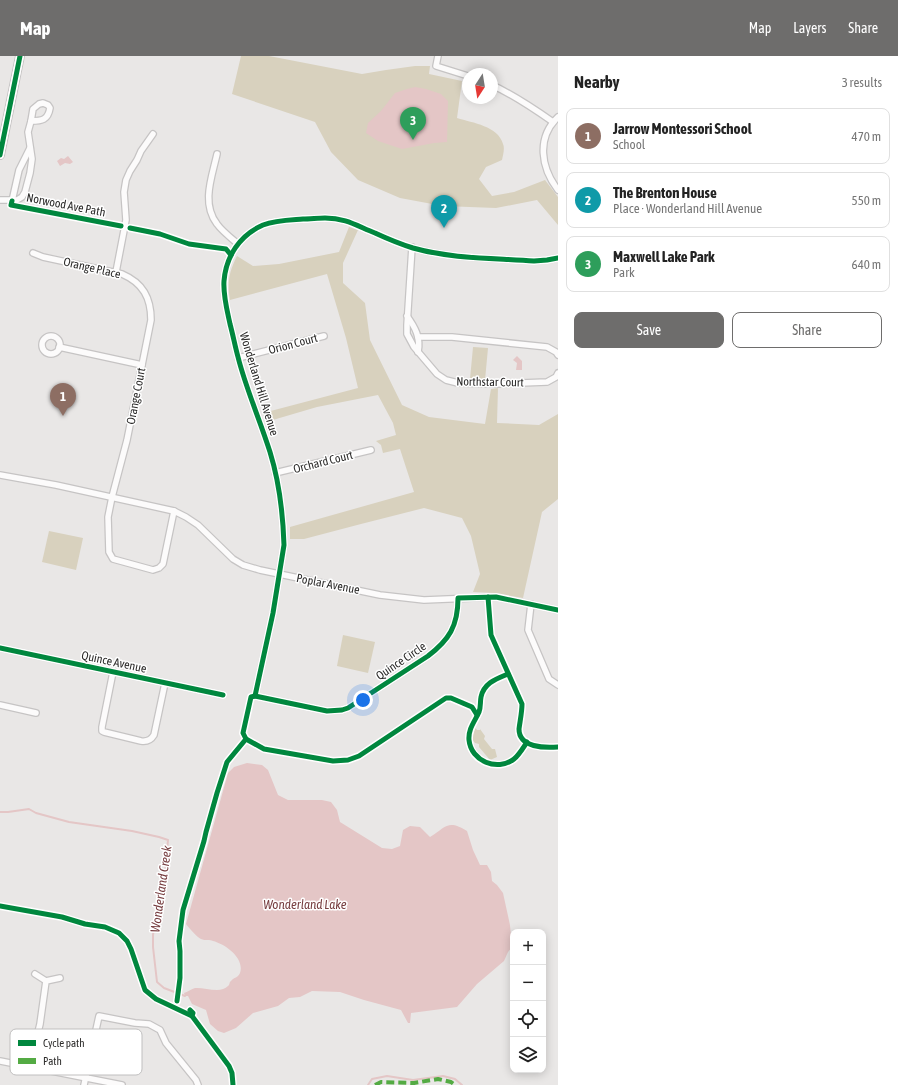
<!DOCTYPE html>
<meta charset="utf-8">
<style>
:root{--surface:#fff;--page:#f6f6f6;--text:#222;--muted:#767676;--line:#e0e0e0;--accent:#6e6d6c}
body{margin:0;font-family:"Asap Condensed",sans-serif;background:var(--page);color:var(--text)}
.controls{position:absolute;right:12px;bottom:12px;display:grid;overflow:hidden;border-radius:8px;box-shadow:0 2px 10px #0003}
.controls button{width:36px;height:36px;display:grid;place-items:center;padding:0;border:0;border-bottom:1px solid var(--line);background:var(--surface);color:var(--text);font:20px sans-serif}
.compass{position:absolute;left:462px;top:12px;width:36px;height:36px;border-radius:50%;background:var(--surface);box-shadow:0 2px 10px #0003;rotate:192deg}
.you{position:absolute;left:363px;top:644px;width:14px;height:14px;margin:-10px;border:3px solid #fff;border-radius:50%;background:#1a73e8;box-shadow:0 0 0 6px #1a73e833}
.badge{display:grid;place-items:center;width:26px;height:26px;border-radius:50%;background:var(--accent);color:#fff;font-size:13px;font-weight:700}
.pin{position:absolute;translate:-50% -33px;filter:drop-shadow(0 1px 2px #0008)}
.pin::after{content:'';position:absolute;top:21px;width:14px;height:12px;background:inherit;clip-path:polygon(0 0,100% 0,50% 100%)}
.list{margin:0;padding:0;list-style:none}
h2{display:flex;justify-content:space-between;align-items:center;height:52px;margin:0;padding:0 16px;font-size:17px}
h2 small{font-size:13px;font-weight:400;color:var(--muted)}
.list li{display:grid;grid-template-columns:26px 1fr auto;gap:12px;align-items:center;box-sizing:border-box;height:56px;margin:0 8px 8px;padding:0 8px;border:1px solid var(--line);border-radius:8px}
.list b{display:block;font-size:15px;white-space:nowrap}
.list p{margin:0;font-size:13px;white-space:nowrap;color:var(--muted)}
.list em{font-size:13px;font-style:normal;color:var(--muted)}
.actions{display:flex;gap:8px;padding:12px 16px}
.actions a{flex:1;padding:9px 0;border:1px solid var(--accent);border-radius:8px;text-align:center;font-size:14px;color:var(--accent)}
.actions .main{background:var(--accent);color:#fff}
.icon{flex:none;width:22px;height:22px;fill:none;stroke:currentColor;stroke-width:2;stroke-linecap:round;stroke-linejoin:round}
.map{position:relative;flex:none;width:558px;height:1029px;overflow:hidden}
header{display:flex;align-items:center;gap:24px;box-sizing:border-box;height:56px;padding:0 20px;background:var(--accent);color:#fff}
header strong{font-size:19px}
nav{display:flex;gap:22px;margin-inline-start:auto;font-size:14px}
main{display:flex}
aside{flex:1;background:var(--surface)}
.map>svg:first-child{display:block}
</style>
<header>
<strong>Map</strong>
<nav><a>Map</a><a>Layers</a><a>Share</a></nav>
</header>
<main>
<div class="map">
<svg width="558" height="1029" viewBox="0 0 558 1029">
<rect width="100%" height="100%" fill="#e9e7e6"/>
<g fill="#d8d1be">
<path d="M241,0H269L362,18L386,14L415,10H430L429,18L462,25L457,62C473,67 498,70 503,88C505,92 503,99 502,104L486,111L479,123L492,140L514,136L545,124L558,141V169L537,144L496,152L443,150L400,142L358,124L331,96L315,66L232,38Z"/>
<path d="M349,171L358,174L343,207V227L365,247L370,284L402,349L429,361L485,368L491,333L498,332L497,367L539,369L558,358V443L542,456L523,542L494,537L473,536L480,518L471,480L462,462L424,452L361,468L304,483H290V471L414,436L400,393L383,397L381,389L376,385L396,379L393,367L378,339L317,351L266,366L263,357L358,332L346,282L327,218L230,244C227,226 229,216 237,200L253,210L279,208L339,196Z"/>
<polygon points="473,291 488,292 485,324 470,323"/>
<polygon points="49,475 83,482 76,514 42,506"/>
<polygon points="343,579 375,586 368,617 337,610"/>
<polygon points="473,669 477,674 480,674 480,673 485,680 484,683 492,693 495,693 497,701 490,704 479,691 479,688 475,687 470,681"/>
</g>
<g fill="#e4c6c6">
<polygon points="415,31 426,33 441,38 448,45 447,86 434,87 402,93 378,85 366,77 368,67 381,55 395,37 407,33"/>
<polygon points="68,100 73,106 70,108 65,107 60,110 57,105 61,102 64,103"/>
<polygon points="517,300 522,305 522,314 516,314 517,307 513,304"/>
<path d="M247,707L262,709L268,714L278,739L288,744H322L331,746L337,754L340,766L382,792L392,793L400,790L403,774L410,770L420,771L430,781C446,771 448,763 467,775L473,794L480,809H487L491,816L492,825L497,829L503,837L510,869L512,891L508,896L504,905L477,928L457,951L411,957L410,967H408L401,954L364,944L340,936L312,935L300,941L289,942L278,950L253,957L236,972L224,977L218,975L210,968L206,954L192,948L188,940H185L184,937C187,936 192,933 195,932C204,931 221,938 228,930C230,929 229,926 231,925C234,921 238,922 240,917C245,902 225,888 213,885C210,883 205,885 201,883C197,881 189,872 186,868L228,717L234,711Z"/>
</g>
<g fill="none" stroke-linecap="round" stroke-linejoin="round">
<g stroke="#e4c6c6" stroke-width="2">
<polyline points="0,756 8,756 29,753 36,757 69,766 132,775 159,781 168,784 165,817 156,857 153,879 153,891 157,926 164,932 185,940"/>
<polyline points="368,1029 372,1023 387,1020 413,1024 443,1020 455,1023 462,1029"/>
</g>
<g stroke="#c6c4c4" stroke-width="8">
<g id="street">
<polyline points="438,0 436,10 468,20"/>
<path d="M492,29C514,39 533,52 553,66"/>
<path d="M43,47L48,49L50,52C48,64 42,65 31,65L33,53L39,48Z"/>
<path d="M558,61C536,82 541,112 558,134"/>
<path d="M217,98C212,121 201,147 217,168C222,175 231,182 238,188"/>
<polyline points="0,144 17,144 22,141 25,136 30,117 32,103 28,76 31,65"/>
<polyline points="12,145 19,114 30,92"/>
<polyline points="412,191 407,269 407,278 414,291 437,318 446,324 458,327 496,328 547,326 556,321 558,317"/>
<path d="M33,197L43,201L122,218C143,227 151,242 151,264L127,384L112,441L108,461L109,496L113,503L153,514L159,512L163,508L174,455"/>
<polyline points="116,216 126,164 124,136 126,124 130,115 137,104 141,95 153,78"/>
<path d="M407,260C415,271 421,282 418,296"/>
<circle cx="51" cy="289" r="9"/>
<polyline points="418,281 452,281 547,291 556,296 558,299"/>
<polyline points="59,291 142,309"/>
<polyline points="238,302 324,280"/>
<polyline points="275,417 371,394"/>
<polyline points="0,419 56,429 174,455 186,461 198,469 233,503 243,509 260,514 380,539 424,544 496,541 558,554"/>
<path d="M458,542C458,570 449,584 428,600L348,652L342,654L327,655L255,640L273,557L284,489C283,458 279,425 270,396C260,364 246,333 238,301C235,290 233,279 230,268C227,254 223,239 224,225C226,200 240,179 263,169C276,164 290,164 303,163C310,163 318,162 325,162C346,162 357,170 375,177C388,183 400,188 413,192C452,203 494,202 534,205L547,204L558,202"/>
<polyline points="531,548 528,574 549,623 558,629"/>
<polyline points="0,592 223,639"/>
<path d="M113,616L102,671V675L104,676L141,685C147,686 151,684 154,679L165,627"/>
<polyline points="0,649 36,657"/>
<polyline points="35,918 46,925"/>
<polyline points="0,1005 122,1029"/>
<polyline points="32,1012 36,997 37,980 40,968 46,925 60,922"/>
<polyline points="84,1029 99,960 135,967 149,968 160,974 166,987 196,1024 198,1029"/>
</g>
</g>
<g stroke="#c6c4c4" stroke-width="10">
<polyline id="primary" points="0,99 20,0"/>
</g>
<use href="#street" stroke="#fcfbfb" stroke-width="5.5"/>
<use href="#primary" stroke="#fcfbfb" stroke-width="8"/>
<polyline stroke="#54ab44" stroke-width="4" stroke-dasharray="8 4" stroke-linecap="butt" points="375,1029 381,1026 414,1027 438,1023 451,1026 455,1029"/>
<g stroke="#fff" stroke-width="8">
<g id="cycleway">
<polyline points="0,99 20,0"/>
<polyline points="12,145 11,149 121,170"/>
<polyline points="130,172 160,178 189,188 226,193 231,199"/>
<path d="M488,541L491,579L522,648C522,656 520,665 519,673C519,692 545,692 558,691"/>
<polyline points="0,592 223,639"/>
<path d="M508,618C496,623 484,627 481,641C480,646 481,651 479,656C475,665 468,673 469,684C471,705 497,716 514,703C519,699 523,692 527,686"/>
<path d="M255,640L273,557L284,489C283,458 279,425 270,396C260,364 246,333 238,301C235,290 233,279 230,268C227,254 223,239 224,225C226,200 240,179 263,169C276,164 290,164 303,163C310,163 318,162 325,162C346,162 357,170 375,177C388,183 400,188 413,192C452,203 494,202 534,205L547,204L558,202"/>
<path d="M477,659L472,651L451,642H446L359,700L348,704L333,705L264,693L246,683L243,677L251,641L255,640L327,655L342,654L348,652L428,600C449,584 458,570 458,542L496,541L558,554"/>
<polyline points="0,850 62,861 85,868 105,871 119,877 127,885 131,893 145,934 156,943 192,960"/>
<polyline points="177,945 180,922 180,895 179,885 183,854 204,785 206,776 217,737 227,706 246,683"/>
<polyline points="190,954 193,957 192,960 229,1010 232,1017 233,1029"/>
</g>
</g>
<use href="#cycleway" stroke="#00873e" stroke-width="5"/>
</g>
<g text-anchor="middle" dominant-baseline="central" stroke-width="3" stroke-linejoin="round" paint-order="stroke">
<g font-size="12" fill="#2c2b2a" stroke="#fff">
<text transform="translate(66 149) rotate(11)">Norwood Ave Path</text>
<text transform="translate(92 212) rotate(13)">Orange Place</text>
<text transform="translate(293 288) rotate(-15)">Orion Court</text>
<text transform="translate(490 326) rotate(1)">Northstar Court</text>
<text transform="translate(259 328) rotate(73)">Wonderland Hill Avenue</text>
<text transform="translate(136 340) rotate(-79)">Orange Court</text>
<text transform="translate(323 406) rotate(-14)">Orchard Court</text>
<text transform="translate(328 528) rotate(11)">Poplar Avenue</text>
<text transform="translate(401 605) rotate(-34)">Quince Circle</text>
<text transform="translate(114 606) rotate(12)">Quince Avenue</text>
</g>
<g font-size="13" font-style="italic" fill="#773e40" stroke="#fff">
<text transform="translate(161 833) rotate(-82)">Wonderland Creek</text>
<text x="305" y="848">Wonderland Lake</text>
</g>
</g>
<rect x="10" y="973" width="132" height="46" rx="6" fill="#fff" stroke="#c0bfbf" stroke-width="1"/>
<rect x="18" y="984" width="18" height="6" fill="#00873e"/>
<rect x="18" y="1002" width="18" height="6" fill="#54ab44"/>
<g font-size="11" fill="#2c2b2a">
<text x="43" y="991">Cycle path</text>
<text x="43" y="1009">Path</text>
</g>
</svg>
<div class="controls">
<button>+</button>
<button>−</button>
<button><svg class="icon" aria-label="locate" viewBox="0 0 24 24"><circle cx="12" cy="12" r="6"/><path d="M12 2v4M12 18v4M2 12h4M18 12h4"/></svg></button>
<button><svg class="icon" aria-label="layers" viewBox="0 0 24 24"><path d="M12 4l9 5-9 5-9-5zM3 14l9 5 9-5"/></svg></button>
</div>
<svg class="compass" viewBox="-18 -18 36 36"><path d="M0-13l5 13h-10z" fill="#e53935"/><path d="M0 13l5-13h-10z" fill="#767676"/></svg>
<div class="you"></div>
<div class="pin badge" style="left:63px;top:360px;background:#8d6e63">1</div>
<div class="pin badge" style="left:444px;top:172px;background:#0f9aa8">2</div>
<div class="pin badge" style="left:413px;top:84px;background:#2e9e5b">3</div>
</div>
<aside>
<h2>Nearby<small>3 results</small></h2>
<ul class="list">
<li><span class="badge" style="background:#8d6e63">1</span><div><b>Jarrow Montessori School</b><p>School</p></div><em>470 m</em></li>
<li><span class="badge" style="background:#0f9aa8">2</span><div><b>The Brenton House</b><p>Place · Wonderland Hill Avenue</p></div><em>550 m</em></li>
<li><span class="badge" style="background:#2e9e5b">3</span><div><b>Maxwell Lake Park</b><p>Park</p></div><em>640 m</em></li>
</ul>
<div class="actions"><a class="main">Save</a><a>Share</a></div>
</aside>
</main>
